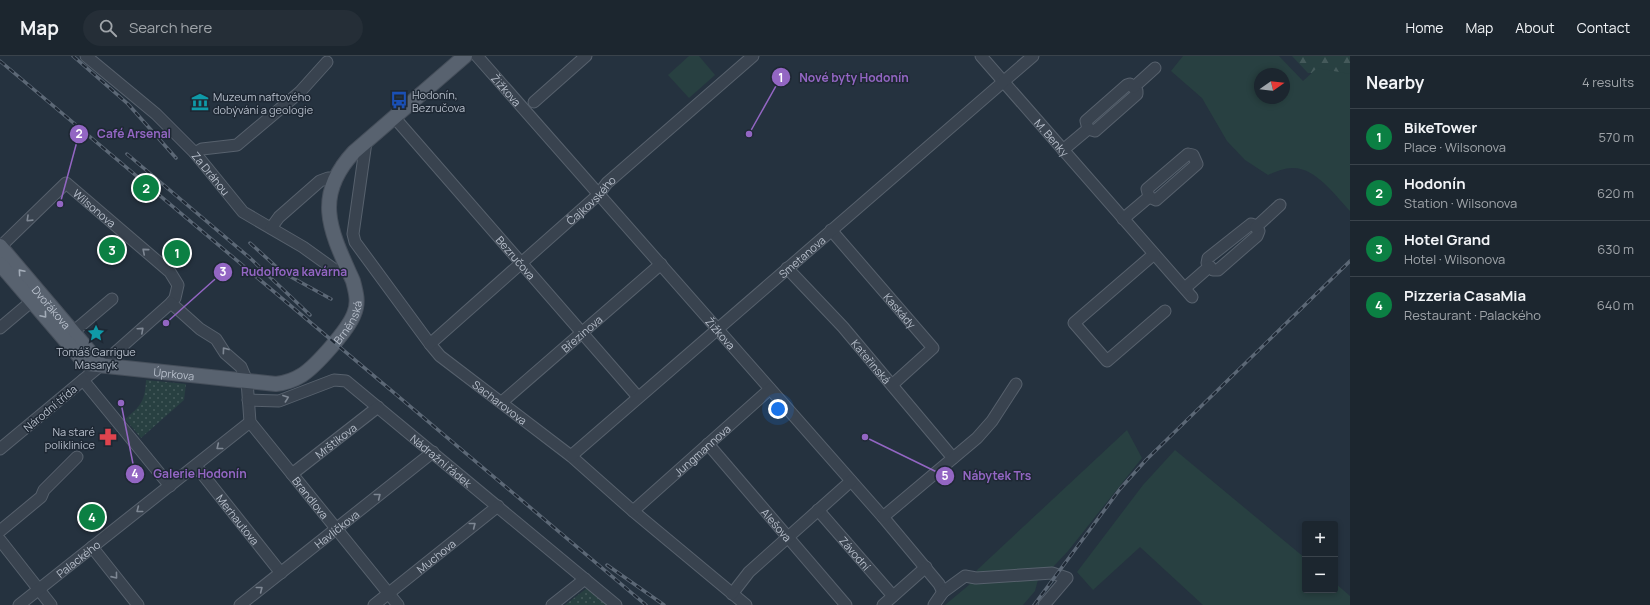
<!DOCTYPE html>
<meta charset="utf-8">
<style>
:root{--surface:#1c262f;--page:#252e37;--text:#f1f3f6;--muted:#a0a5aa;--line:#3a434b;--accent:#0b8043}
body{margin:0;font-family:Manrope,sans-serif;background:var(--page);color:var(--text)}
.controls{position:absolute;right:12px;bottom:12px;display:grid;overflow:hidden;border-radius:4px;box-shadow:0 2px 6px #0003}
.controls button{width:36px;height:36px;display:grid;place-items:center;padding:0;border:0;border-bottom:1px solid var(--line);background:var(--surface);color:var(--text);font:20px sans-serif}
.compass{position:absolute;left:1254px;top:12px;width:36px;height:36px;border-radius:50%;background:var(--surface);box-shadow:0 2px 6px #0003;rotate:76deg}
.you{position:absolute;left:778px;top:353px;width:14px;height:14px;margin:-10px;border:3px solid #fff;border-radius:50%;background:#1a73e8;box-shadow:0 0 0 6px #1a73e833}
.badge{display:grid;place-items:center;width:26px;height:26px;border-radius:50%;background:var(--accent);color:#fff;font-size:13px;font-weight:700}
.pin{position:absolute;translate:-50% -50%;border:2px solid #fff;box-shadow:0 1px 4px #0006}
.list{margin:0;padding:0;list-style:none}
h2{display:flex;justify-content:space-between;align-items:center;height:52px;margin:0;padding:0 16px;font-size:17px}
h2 small{font-size:13px;font-weight:400;color:var(--muted)}
.list li{display:grid;grid-template-columns:26px 1fr auto;gap:12px;align-items:center;box-sizing:border-box;height:56px;padding:0 16px;border-top:1px solid var(--line)}
.list b{display:block;font-size:15px;white-space:nowrap}
.list p{margin:0;font-size:13px;white-space:nowrap;color:var(--muted)}
.list em{font-size:13px;font-style:normal;color:var(--muted)}
.icon{flex:none;width:22px;height:22px;fill:none;stroke:currentColor;stroke-width:2;stroke-linecap:round;stroke-linejoin:round}
.map{position:relative;flex:none;width:1350px;height:549px;overflow:hidden}
header{display:flex;align-items:center;gap:24px;box-sizing:border-box;height:56px;padding:0 20px;background:var(--surface);border-bottom:1px solid var(--line)}
header strong{font-size:19px}
nav{display:flex;gap:22px;margin-inline-start:auto;font-size:14px}
.search{width:280px;height:36px;background:var(--page);display:flex;align-items:center;gap:10px;box-sizing:border-box;padding:0 14px;border-radius:22px;color:var(--muted);font-size:15px}
main{display:flex}
aside{flex:1;background:var(--surface)}
.map>svg:first-child{display:block}
</style>
<header>
<strong>Map</strong>
<div class="search"><svg class="icon" aria-label="search" viewBox="0 0 24 24"><circle cx="10" cy="10" r="6"/><path d="M15 15l6 6"/></svg>Search here</div>
<nav><a>Home</a><a>Map</a><a>About</a><a>Contact</a></nav>
</header>
<main>
<div class="map">
<svg width="1350" height="549" viewBox="0 0 1350 549">
<defs>
<pattern id="grass-dots" width="8" height="8" patternUnits="userSpaceOnUse"><rect width="8" height="8" fill="#284041"/><path d="M2 2h.1M6 6h.1" fill="none" stroke="#455a5b" stroke-width="1.8" stroke-linecap="round"/></pattern>
<pattern id="forest-firs" width="22" height="20" patternUnits="userSpaceOnUse"><rect width="22" height="20" fill="#284041"/><path d="M5 1l3.5 6h-7zM16 11l3.5 6h-7z" fill="#455a5b"/></pattern>
</defs>
<rect width="100%" height="100%" fill="#25323f"/>
<g fill="url(#grass-dots)">
<path d="M146,324L186,328L184,344L141,382L125,363C141,350 145,345 146,324Z"/>
<polygon points="587,532 613,549 565,549"/>
</g>
<polygon fill="url(#forest-firs)" points="1292,0 1350,0 1350,18 1308,17"/>
<g fill="#284041" fill-rule="evenodd">
<polygon points="689,0 699,0 715,19 689,42 668,19"/>
<path d="M1183,0H1279L1303,25L1317,12L1350,18V155C1335,139 1315,111 1292,112C1284,112 1275,116 1268,119L1245,104L1227,85L1202,42L1171,15ZM1260,18H1284V42H1260Z"/>
<polygon points="1127,374 1142,402 1068,495 1053,511 1039,520 1035,535 1023,549 945,549 969,529 977,514"/>
<polygon points="1175,394 1305,502 1305,534 1335,534 1335,527 1350,540 1350,549 1203,549 1140,491 1093,534 1077,516 1143,429"/>
</g>
<g fill="none" stroke-linecap="round" stroke-linejoin="round">
<g stroke="#57616d" stroke-width="13">
<g id="minor">
<path id="s1" d="M86,0L156,58L195,97L243,156L303,191L335,214L348,215"/>
<path id="s2" d="M477,0L883,461L939,528L943,536"/>
<path id="s3" d="M981,0L1192,241"/>
<polygon points="1130,28 1137,35 1137,38 1095,75 1088,73 1086,65 1127,29"/>
<polyline points="1134,31 1155,12"/>
<polyline points="534,46 586,0"/>
<path id="s4" d="M394,61L638,341"/>
<path id="s5" d="M366,86L353,178L355,186L430,288L440,300L571,400L633,455L746,549"/>
<polyline points="1063,94 1088,73"/>
<polyline points="195,97 202,93 237,89 300,36 327,6"/>
<polygon points="1188,98 1193,99 1197,108 1156,144 1149,141 1147,133"/>
<polyline points="1123,163 1149,141"/>
<polygon points="1251,168 1254,169 1259,175 1257,180 1218,214 1213,214 1207,207 1208,202"/>
<polyline points="1256,171 1280,149"/>
<polyline points="271,172 279,161 320,125 328,122 335,122"/>
<path id="s6" d="M831,174L933,292L892,329"/>
<path id="s7" d="M0,191L66,127L170,216L178,229L175,242L171,247L101,309L0,393"/>
<polyline points="1154,198 1074,267 1107,305 1165,255"/>
<path id="s8" d="M787,212L843,271L953,402"/>
<polyline points="1185,232 1209,211"/>
<path id="s9" d="M171,247L200,273L216,283L225,297L241,311L247,325L250,366L398,549"/>
<polyline points="0,272 32,245"/>
<polyline points="73,276 112,243"/>
<path id="s10" d="M430,288L598,139L607,127L753,0"/>
<polyline points="83,324 170,430"/>
<path id="s11" d="M248,344L279,345L334,324L346,325L616,549"/>
<path id="s12" d="M502,346L661,208"/>
<path id="s13" d="M708,388L846,549"/>
<path id="s14" d="M571,400L1033,0"/>
<path id="s15" d="M196,410L281,517"/>
<path id="s16" d="M292,418L378,351"/>
<path id="s17" d="M818,454L893,540"/>
<path id="s18" d="M633,455L770,333"/>
<polyline points="883,461 977,382 992,365 1016,328"/>
<polyline points="0,475 41,441 44,434 77,401"/>
<polyline points="0,484 51,549"/>
<polyline points="92,491 138,549"/>
<polyline points="943,536 965,520 976,522 1052,517 1067,522 1044,549"/>
<polyline points="732,538 749,516 851,425"/>
<path id="s19" d="M19,549L250,366"/>
<path id="s20" d="M240,549L433,396"/>
<path id="s21" d="M374,549L498,450"/>
<polyline points="552,549 585,523"/>
<polyline points="883,549 926,511"/>
<polyline points="934,549 943,536"/>
</g>
</g>
<g stroke="#464f5b" stroke-width="16">
<g id="major">
<path id="s22" d="M0,190L101,309"/>
<path id="s23" d="M0,208L84,306L88,308L276,328C285,327 294,324 302,319C316,310 348,274 354,258C359,247 356,236 353,225C331,176 312,141 354,96L465,0"/>
</g>
</g>
<use href="#minor" stroke="#39434f" stroke-width="11"/>
<use href="#major" stroke="#58626f" stroke-width="14"/>
<g stroke="#5c6876" stroke-width="3.5">
<g id="rail">
<polyline points="73,0 128,48 176,102"/>
<polyline points="0,5 646,549"/>
<polyline points="127,98 250,202 310,259"/>
<polyline points="250,187 282,216 331,243"/>
<polyline points="607,509 664,549"/>
<polyline points="1034,549 1120,433 1146,404 1350,205"/>
</g>
</g>
<use href="#rail" stroke="#1e2834" stroke-width="2" stroke-dasharray="6" stroke-linecap="butt"/>
</g>
<defs><path id="oneway-chevron" d="M-2-3.5L2.5 0L-2 3.5" fill="none" stroke-width="1.6" stroke-linecap="round" stroke-linejoin="round"/></defs>
<g stroke="#7e8793">
<use href="#oneway-chevron" transform="translate(29 163) rotate(136)"/>
<use href="#oneway-chevron" transform="translate(145 195) rotate(-140)"/>
<use href="#oneway-chevron" transform="translate(141 274) rotate(-42)"/>
<use href="#oneway-chevron" transform="translate(225 294) rotate(-126)"/>
<use href="#oneway-chevron" transform="translate(286 342) rotate(-20)"/>
<use href="#oneway-chevron" transform="translate(219 391) rotate(141)"/>
<use href="#oneway-chevron" transform="translate(378 440) rotate(-38)"/>
<use href="#oneway-chevron" transform="translate(139 454) rotate(142)"/>
<use href="#oneway-chevron" transform="translate(473 469) rotate(-38)"/>
<use href="#oneway-chevron" transform="translate(115 520) rotate(51)"/>
<use href="#oneway-chevron" transform="translate(260 533) rotate(-38)"/>
</g>
<g stroke="#a3acb8">
<use href="#oneway-chevron" transform="translate(21 216) rotate(-131)"/>
<use href="#oneway-chevron" transform="translate(44 259) rotate(50)"/>
</g>
<defs>
<g id="bus-bare" transform="scale(1.38)"><path d="M-5-6H5V4H4V6H2V4H-2V6H-4V4H-5ZM-3.5-4V0h7V-4ZM-3.5 1.2v1.5H-2V1.2ZM2 1.2v1.5H3.5V1.2Z" fill="#1a4fb4" stroke="#1e2834" stroke-width="2.5" paint-order="stroke"/></g>
<g id="museum-bare" transform="scale(1.38)"><path d="M0-6L6-3V-2H-6V-3ZM-5-1h2V3h-2ZM-1-1h2V3h-2ZM3-1h2V3H3ZM-6 4H6V6H-6Z" fill="#0f9aa8" stroke="#1e2834" stroke-width="2.5" paint-order="stroke"/></g>
<g id="sight-bare" transform="scale(1.38)"><path d="M0-6L1.8-2.2L6-1.7L2.9 1.2L3.7 5.4L0 3.3L-3.7 5.4L-2.9 1.2L-6-1.7L-1.8-2.2Z" fill="#0f9aa8" stroke="#1e2834" stroke-width="2.5" paint-order="stroke"/></g>
<g id="pharmacy-bare" transform="scale(1.38)"><path d="M-2-6h4v4h4v4h-4v4h-4v-4h-4v-4h4Z" fill="#e0444e" stroke="#1e2834" stroke-width="2.5" paint-order="stroke"/></g>
</defs>
<g fill-rule="evenodd">
<use href="#bus-bare" x="399" y="44"/>
<use href="#museum-bare" x="200" y="46"/>
<use href="#sight-bare" x="96" y="277"/>
<use href="#pharmacy-bare" x="108" y="381"/>
</g>
<g text-anchor="middle" dominant-baseline="central" stroke-width="3" stroke-linejoin="round" paint-order="stroke">
<g font-size="11" fill="#b6beca" stroke="#1e2834">
<text stroke="none"><textPath href="#s2" startOffset="45">Žižkova</textPath></text>
<text stroke="none"><textPath href="#s3" startOffset="108">M. Benky</textPath></text>
<text stroke="none"><textPath href="#s1" startOffset="172">Za Dráhou</textPath></text>
<text stroke="none"><textPath href="#s10" startOffset="216">Čajkovského</textPath></text>
<text stroke="none"><textPath href="#s7" startOffset="130">Wilsonova</textPath></text>
<text stroke="none"><textPath href="#s14" startOffset="305">Smetanova</textPath></text>
<text stroke="none"><textPath href="#s4" startOffset="186">Bezručova</textPath></text>
<text stroke="none"><textPath href="#s22" startOffset="80">Dvořákova</textPath></text>
<text stroke="none"><textPath href="#s6" startOffset="106">Kaskády</textPath></text>
<text stroke="none"><textPath href="#s23" startOffset="421">Brněnská</textPath></text>
<text stroke="none"><textPath href="#s12" startOffset="105">Březinova</textPath></text>
<text stroke="none"><textPath href="#s2" startOffset="369">Žižkova</textPath></text>
<text stroke="none"><textPath href="#s8" startOffset="126">Kateřinská</textPath></text>
<text stroke="none"><textPath href="#s23" startOffset="220">Úprkova</textPath></text>
<text stroke="none"><textPath href="#s5" startOffset="319">Sacharovova</textPath></text>
<text transform="translate(50 352) rotate(-40)">Národní třída</text>
<text stroke="none"><textPath href="#s16" startOffset="55">Mrštíkova</textPath></text>
<text stroke="none"><textPath href="#s18" startOffset="92">Jungmannova</textPath></text>
<text stroke="none"><textPath href="#s11" startOffset="226">Nádražní řádek</textPath></text>
<text stroke="none"><textPath href="#s9" startOffset="249">Brandlova</textPath></text>
<text stroke="none"><textPath href="#s15" startOffset="68">Merhautova</textPath></text>
<text stroke="none"><textPath href="#s13" startOffset="106">Alešova</textPath></text>
<text stroke="none"><textPath href="#s20" startOffset="123">Havlíčkova</textPath></text>
<text stroke="none"><textPath href="#s17" startOffset="57">Závodní</textPath></text>
<text stroke="none"><textPath href="#s21" startOffset="79">Muchova</textPath></text>
<text stroke="none"><textPath href="#s19" startOffset="75">Palackého</textPath></text>
</g>
<g font-size="11" fill="#b6beca" stroke="#1e2834" text-anchor="start">
<text x="412" y="38">Hodonín,<tspan x="412" dy="13">Bezručova</tspan></text>
<text x="213" y="40">Muzeum naftového<tspan x="213" dy="13">dobývání a geologie</tspan></text>
<text x="96" y="295" text-anchor="middle">Tomáš Garrigue<tspan x="96" dy="13">Masaryk</tspan></text>
<text x="95" y="375" text-anchor="end">Na staré<tspan x="95" dy="13">poliklinice</tspan></text>
</g>
</g>
<path fill="none" stroke="#9366c3" stroke-width="1.5" d="M749 78L781 21M60 148L79 78M166 267L223 216M121 347L135 418M865 381L945 420"/>
<g fill="#9366c3" stroke="#1e2834" stroke-width="1.5">
<circle cx="749" cy="78" r="4"/>
<circle cx="60" cy="148" r="4"/>
<circle cx="166" cy="267" r="4"/>
<circle cx="121" cy="347" r="4"/>
<circle cx="865" cy="381" r="4"/>
<circle cx="781" cy="21" r="10"/>
<circle cx="79" cy="78" r="10"/>
<circle cx="223" cy="216" r="10"/>
<circle cx="135" cy="418" r="10"/>
<circle cx="945" cy="420" r="10"/>
</g>
<g font-size="12" text-anchor="middle" font-weight="bold" fill="#fff">
<text x="781" y="26">1</text>
<text x="79" y="82">2</text>
<text x="223" y="220">3</text>
<text x="135" y="422">4</text>
<text x="945" y="424">5</text>
</g>
<g font-size="12" text-anchor="middle" font-weight="bold" fill="#9366c3" stroke="#1e2834" stroke-width="3" stroke-linejoin="round" paint-order="stroke">
<text x="854" y="26">Nové byty Hodonín</text>
<text x="134" y="82">Café Arsenal</text>
<text x="294" y="220">Rudolfova kavárna</text>
<text x="200" y="422">Galerie Hodonín</text>
<text x="997" y="424">Nábytek Trs</text>
</g>
</svg>
<div class="controls">
<button>+</button>
<button>−</button>
</div>
<svg class="compass" viewBox="-18 -18 36 36"><path d="M0-13l5 13h-10z" fill="#e53935"/><path d="M0 13l5-13h-10z" fill="#a0a5aa"/></svg>
<div class="you"></div>
<div class="pin badge" style="left:177px;top:197px">1</div>
<div class="pin badge" style="left:146px;top:132px">2</div>
<div class="pin badge" style="left:112px;top:194px">3</div>
<div class="pin badge" style="left:92px;top:461px">4</div>
</div>
<aside>
<h2>Nearby<small>4 results</small></h2>
<ul class="list">
<li><span class="badge">1</span><div><b>BikeTower</b><p>Place · Wilsonova</p></div><em>570 m</em></li>
<li><span class="badge">2</span><div><b>Hodonín</b><p>Station · Wilsonova</p></div><em>620 m</em></li>
<li><span class="badge">3</span><div><b>Hotel Grand</b><p>Hotel · Wilsonova</p></div><em>630 m</em></li>
<li><span class="badge">4</span><div><b>Pizzeria CasaMia</b><p>Restaurant · Palackého</p></div><em>640 m</em></li>
</ul>
</aside>
</main>
